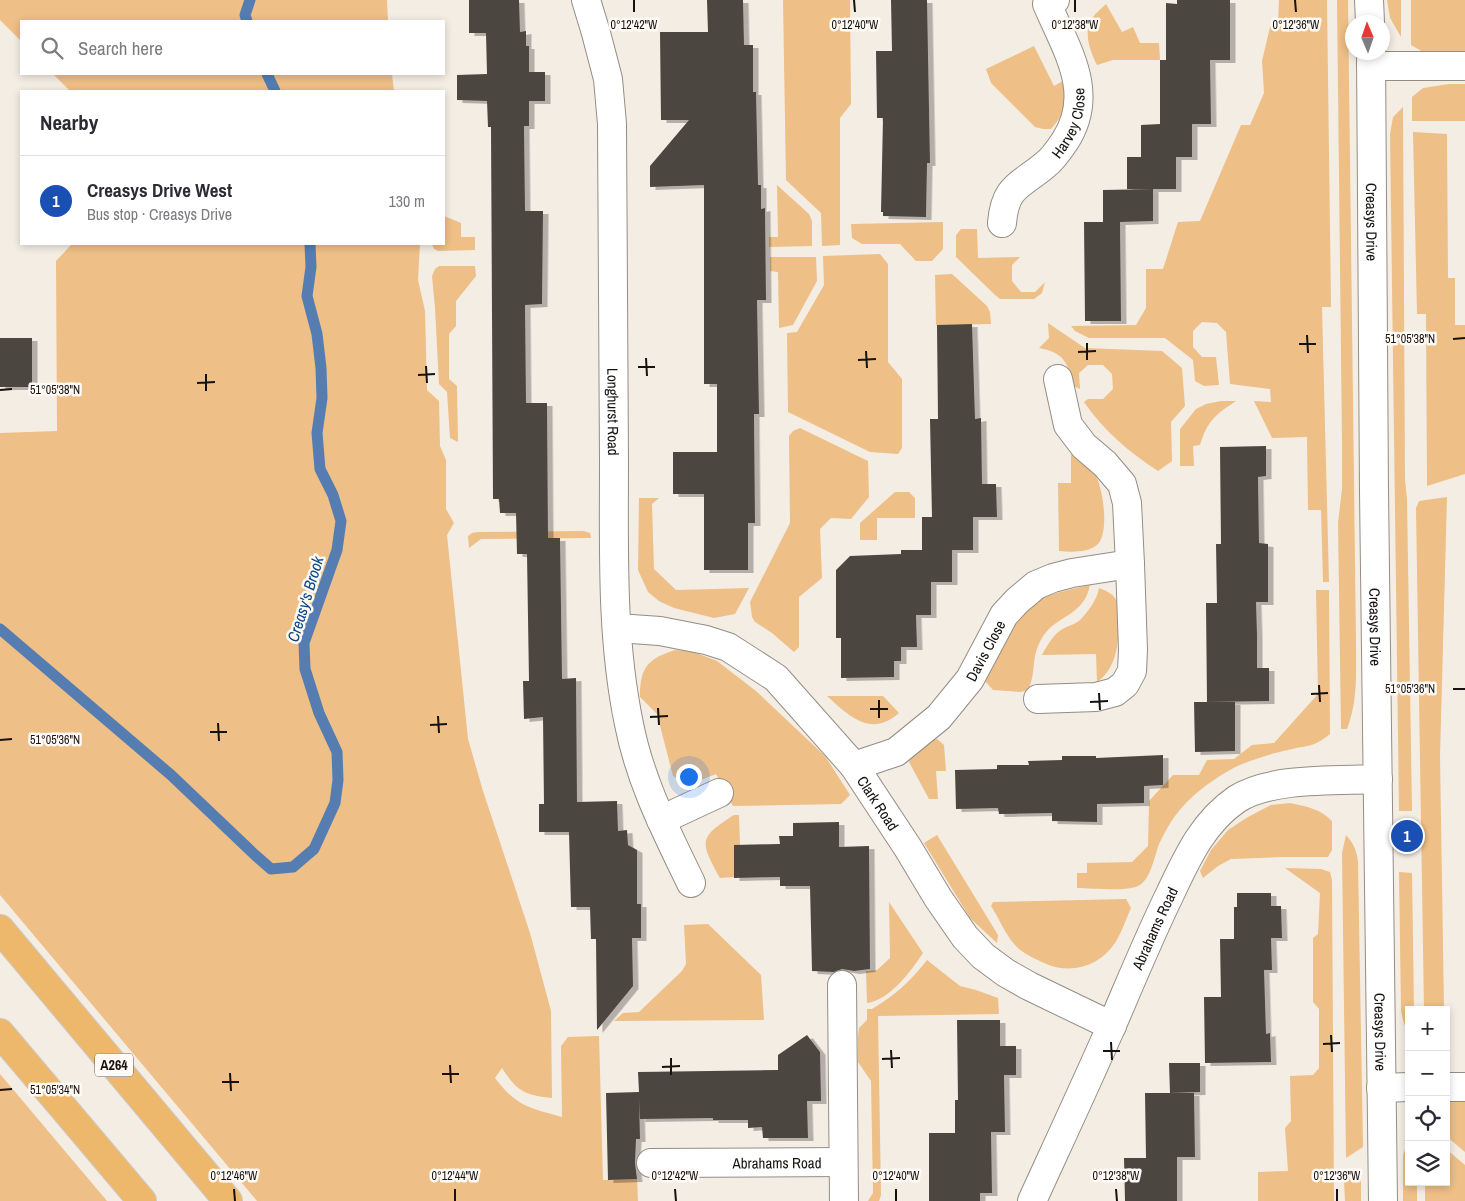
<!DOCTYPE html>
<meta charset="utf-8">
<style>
:root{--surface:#fff;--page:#f2f2f3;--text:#2b2b33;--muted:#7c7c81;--line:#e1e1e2;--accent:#1373dc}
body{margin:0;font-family:"Archivo Narrow",sans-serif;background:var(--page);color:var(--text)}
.controls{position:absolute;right:15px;bottom:15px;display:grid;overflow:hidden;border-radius:0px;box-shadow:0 2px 8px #0003}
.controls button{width:45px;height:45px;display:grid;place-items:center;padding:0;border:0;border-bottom:1px solid var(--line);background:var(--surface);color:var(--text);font:25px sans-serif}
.compass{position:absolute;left:1345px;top:15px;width:45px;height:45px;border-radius:50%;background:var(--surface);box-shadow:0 2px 8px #0003;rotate:358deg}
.you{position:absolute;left:688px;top:776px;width:18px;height:18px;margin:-12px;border:4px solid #fff;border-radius:50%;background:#1a73e8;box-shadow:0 0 0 8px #1a73e833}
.badge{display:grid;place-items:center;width:32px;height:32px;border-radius:50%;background:var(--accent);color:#fff;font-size:16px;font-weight:700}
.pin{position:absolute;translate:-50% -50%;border:2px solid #fff;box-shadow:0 1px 5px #0006}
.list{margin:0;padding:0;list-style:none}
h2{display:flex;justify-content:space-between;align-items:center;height:65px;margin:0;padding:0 20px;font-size:21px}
h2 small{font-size:16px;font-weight:400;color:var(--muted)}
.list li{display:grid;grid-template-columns:32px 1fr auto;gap:15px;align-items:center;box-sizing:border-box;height:90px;padding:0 20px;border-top:1px solid var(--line)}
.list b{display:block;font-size:19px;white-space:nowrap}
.list p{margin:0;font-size:16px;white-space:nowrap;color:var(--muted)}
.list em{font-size:16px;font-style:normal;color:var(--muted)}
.icon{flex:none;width:28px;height:28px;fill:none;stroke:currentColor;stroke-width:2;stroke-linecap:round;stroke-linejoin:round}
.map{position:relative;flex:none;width:1465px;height:1201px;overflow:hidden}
.search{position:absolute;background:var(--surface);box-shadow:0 2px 8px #0003;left:20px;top:20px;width:425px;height:55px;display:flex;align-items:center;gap:12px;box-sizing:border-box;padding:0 18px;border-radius:0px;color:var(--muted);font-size:19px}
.panel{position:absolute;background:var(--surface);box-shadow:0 2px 8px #0003;left:20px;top:90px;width:425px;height:155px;border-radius:0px}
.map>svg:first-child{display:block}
</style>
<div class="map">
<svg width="1465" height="1201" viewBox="0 0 1465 1201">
<defs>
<filter id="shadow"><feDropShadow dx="5.5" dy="3" stdDeviation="0" flood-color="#0004"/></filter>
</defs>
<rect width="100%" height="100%" fill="#f4ede4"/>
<g fill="#eebf86">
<polygon points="0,0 387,0 388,21 21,21 21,41 0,20"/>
<polygon points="783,0 850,0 851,104 840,118 840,245 822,246 821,213 786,180"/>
<polygon points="1279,0 1327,0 1331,307 1322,307 1329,582 1323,582 1321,510 1308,510 1307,437 1272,438 1254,401 1271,402 1270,389 1230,384 1226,332 1217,323 1202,322 1193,331 1193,347 1202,357 1216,357 1219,385 1204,386 1195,381 1193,360 1165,338 1089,338 1075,331 1071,326 1136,325 1146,308 1146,269 1163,269 1178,222 1200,221 1241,125 1250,125 1264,93 1262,61 1270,27 1278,23"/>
<path d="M1337,0H1348L1356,642C1356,672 1358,701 1347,729H1341L1338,523L1342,489V442Z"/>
<polygon points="1387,0 1401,0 1401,37 1390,18"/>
<polygon points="1411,0 1465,0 1465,53 1423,52 1411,45"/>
<path d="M1106,4L1122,32L1133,27L1140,43H1159L1160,60H1113L1097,65C1091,53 1084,35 1090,22C1093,15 1101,9 1106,4Z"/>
<path d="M1034,46L1054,86L1063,81C1066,101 1066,113 1051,129H1043L1035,127L991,83L986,69Z"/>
<polygon points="53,74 392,74 394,91 70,91"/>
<polygon points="1449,84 1465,84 1465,121 1412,121 1412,97 1423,88"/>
<polygon points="1403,107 1405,480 1407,499 1412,811 1399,811 1390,134 1393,117"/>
<polygon points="1413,132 1447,134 1448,278 1455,278 1455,325 1465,325 1465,474 1427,486 1426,314 1417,314"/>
<polygon points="777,185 809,214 812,221 812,246 769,247 769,237 778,237"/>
<polygon points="444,216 461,223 461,237 475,237 475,250 438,251 434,249 432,244 444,244"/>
<polygon points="943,222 943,249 932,261 916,261 900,244 862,244 852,238 851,224"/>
<polygon points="961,229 977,229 978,258 1020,257 1012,265 1012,281 1021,292 1035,292 1045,282 1042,293 1034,299 1000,299 994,294 956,257 956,235"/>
<path d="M72,244H420L418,280L425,311L427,390L439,401L440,446L446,460V509L454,523L447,535L468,739L483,791L530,933L551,1011L552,1098C524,1095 517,1091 502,1068L495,1078C516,1106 529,1108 562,1117L561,1046L568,1037L599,1036L603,1180L637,1179L638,1201H257L0,895V433L57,431L56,261Z"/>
<polygon points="880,254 888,264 888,362 902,379 902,448 898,454 870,452 788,412 787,333 797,332 824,285 823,256"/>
<polygon points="770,257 816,257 817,281 793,325 779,328 778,272 770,271"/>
<polygon points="439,266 475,266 476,276 456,301 456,326 449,334 449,379 457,386 458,442 450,438 447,392 439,384 435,308 432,276 435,269"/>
<polygon points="952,274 987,306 990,312 991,324 936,325 935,275"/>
<path d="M1048,323L1085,348L1162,351L1182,368L1185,406L1171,422L1172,461L1158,471C1130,453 1103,430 1084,402L1088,399H1103L1113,389L1112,374L1103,365H1088L1079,373L1080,389L1074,386C1067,362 1065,353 1039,348L1049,338Z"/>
<path d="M1221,401H1236C1215,415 1208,420 1200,445L1193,446L1194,466H1180V429L1196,409L1206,404Z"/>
<polygon points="800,428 868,461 869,497 851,519 831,518 820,529 822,578 799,597 799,647 794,652 772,633 755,622 752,617 750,602 790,523 789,436 793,431"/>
<path d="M1071,454C1080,460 1089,465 1095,474C1103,487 1110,534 1097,545C1087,553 1071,552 1059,551L1058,483H1071Z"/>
<polygon points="895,492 909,492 915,498 915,518 877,518 877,540 860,540 860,523"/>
<polygon points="1447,497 1440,756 1444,1010 1424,1010 1416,508 1419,501"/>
<polygon points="639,498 659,498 652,504 654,569 676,590 749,588 735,614 714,618 674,608 659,601 648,592 638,570"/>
<polygon points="584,531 590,533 591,538 481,539 469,548 468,536 472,533 478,532"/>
<path d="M1090,585C1084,617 1055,615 1042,638C1030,658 1037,672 1028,690L1020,692L993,690L984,680C996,655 1007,627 1027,607C1040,595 1073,589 1090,585Z"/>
<path d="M1099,588C1107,591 1114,594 1117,602C1118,606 1118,611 1118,614C1120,637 1118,668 1097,682L1096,654L1042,655C1047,646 1052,636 1061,630C1067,626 1074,625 1079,621C1088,612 1097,600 1099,588Z"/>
<path d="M1316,590H1329L1330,734C1313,748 1307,745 1288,750C1273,753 1243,762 1230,770C1209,782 1190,796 1175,816C1169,824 1164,834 1160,842C1154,855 1152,879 1138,886C1125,892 1092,888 1077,888V873H1087V863L1132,862L1148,846L1149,801L1173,775H1199L1207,760L1234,759L1252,745L1274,743L1318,694Z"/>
<path d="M675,650L691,651L717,661L756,691L825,756L850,795L841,804L733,806L716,774C700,780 689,788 673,776L657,714L640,697C640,668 647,659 675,650Z"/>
<path d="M827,696H883L899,713C871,738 849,716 827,696Z"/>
<path d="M937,739L944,745L946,771H936L938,799H929L909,762C914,749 923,742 937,739Z"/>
<path d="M1290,803C1305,806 1321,809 1332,821V850L1328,857H1283L1231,859L1218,866L1203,878L1200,871L1211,850L1228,830L1248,817L1271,805Z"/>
<path d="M734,815H739L740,845L734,846V877L720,878C700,841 698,838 734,815Z"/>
<polygon points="937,835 998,935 997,943 970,918 924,843"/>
<path d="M1346,835C1354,844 1357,851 1358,863L1363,1147L1346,1158L1342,853Z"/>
<polygon points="1285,868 1321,869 1330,872 1332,880 1334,1201 1258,1201 1258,1172 1288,1171 1285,1128 1291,1121 1290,1076 1313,1075 1319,1068 1319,1009 1313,1002 1313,938 1318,934 1320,893"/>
<polygon points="1399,872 1412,873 1414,1010 1409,1010 1409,1032 1404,1024 1401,1011"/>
<path d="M1126,899L1131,908C1126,919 1122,932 1115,943C1099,967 1070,975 1044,963C1034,958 1023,954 1015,945C1005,934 999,918 991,906L993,902Z"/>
<path d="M889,902L923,953C911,971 890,1000 867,1003L866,971L877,970L890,958Z"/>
<polygon points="708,924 761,975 764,1020 614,1021 623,1013 639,1012 682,971 686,964 684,925"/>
<path d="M927,960L960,986L976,990L998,998L999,1014L878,1016L881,1195L879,1201H868L873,1193L871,1081L858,1062V1037L859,1028L867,1020V1009H872C895,995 911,981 927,960Z"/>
<polygon points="0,1074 107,1201 0,1201"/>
<polygon points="1465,1101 1465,1152 1446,1136 1446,1102"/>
<polygon points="1409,1138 1409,1182 1417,1182 1417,1201 1403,1201 1403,1155"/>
<polygon points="1446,1149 1465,1165 1465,1201 1425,1201 1425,1182 1446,1182"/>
<polygon points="1348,1169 1361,1178 1361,1201 1345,1201 1344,1181"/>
</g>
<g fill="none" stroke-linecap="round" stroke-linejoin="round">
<g stroke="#557db2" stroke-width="11">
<polyline points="247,21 245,15 250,0"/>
<polyline points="267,74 275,91"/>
<polyline points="0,629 171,775 255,855 271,869 293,867 314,849 335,803 338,780 337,752 319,713 305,669 304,643 337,550 341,521 333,495 320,469 317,433 322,398 321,368 317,334 307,296 311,267 310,244"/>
</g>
</g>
<g fill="#4c463f" filter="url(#shadow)">
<polygon points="469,0 519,0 520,32 526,31 526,46 529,46 529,72 545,72 545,101 529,101 529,126 524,126 525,211 543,211 542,304 525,305 526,403 547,403 548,538 560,538 562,679 576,678 577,802 617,801 618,831 627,830 628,845 637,850 637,904 641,904 641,938 632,938 633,986 597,1030 596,939 591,939 590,907 571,907 569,832 539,832 539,804 544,804 543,717 524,719 523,681 529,681 527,554 517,554 516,513 500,513 499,499 493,499 491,127 488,127 487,101 457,100 457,75 487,74 486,33 469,33"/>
<polygon points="707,0 743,0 744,45 753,45 753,92 756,92 758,185 761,185 761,209 765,208 766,300 757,300 759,414 754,414 755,523 748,523 748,570 704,570 704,494 673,494 673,452 717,452 717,384 704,384 704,185 650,187 650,166 689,120 661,120 660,32 708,32"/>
<polygon points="891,0 927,0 930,163 927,163 926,217 883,216 883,212 881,212 883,118 877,118 876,51 892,51"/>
<polygon points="1177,0 1230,0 1230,60 1210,60 1211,124 1192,124 1192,157 1176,157 1176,189 1127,189 1127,157 1141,157 1141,125 1160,124 1160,60 1166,60 1166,3 1177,4"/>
<polygon points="1153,189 1153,221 1120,222 1121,321 1085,321 1084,222 1103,222 1103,190"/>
<polygon points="972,324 975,419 981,418 982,484 996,484 997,517 973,517 973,550 952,550 952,582 931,582 931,615 916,615 917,647 901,647 901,661 894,661 894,677 841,678 841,638 836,638 836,570 850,556 901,554 901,550 922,550 922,517 932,517 930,419 938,419 937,325"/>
<rect x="0" y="338" width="32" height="49"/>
<polygon points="1266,446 1266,476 1258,477 1259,543 1268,544 1268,602 1256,602 1257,635 1257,668 1269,668 1269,701 1207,702 1206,603 1217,603 1216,544 1221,544 1220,447"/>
<polygon points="1194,702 1235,702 1235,751 1195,752"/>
<polygon points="1163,755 1163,785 1144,786 1144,803 1097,804 1097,822 1052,821 1052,813 999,814 998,808 956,809 955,770 997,769 997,765 1029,765 1028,761 1062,760 1062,756 1096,756 1096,758"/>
<polygon points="839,822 839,847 869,846 870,969 854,971 842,969 834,972 812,971 810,886 780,886 780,877 734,878 734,845 780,844 779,836 793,836 793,823"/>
<polygon points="1237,893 1271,893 1271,906 1281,906 1282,938 1271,938 1272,970 1264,970 1266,1034 1270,1033 1271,1062 1205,1063 1204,997 1221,997 1220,939 1234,939 1234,907 1237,907"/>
<polygon points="957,1020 1000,1020 1000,1046 1016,1046 1016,1075 1004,1075 1005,1132 991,1132 992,1193 980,1193 980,1201 929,1201 929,1133 955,1133 955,1100 958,1100"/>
<polygon points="807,1035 820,1052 821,1101 807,1101 808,1138 763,1138 762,1127 748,1128 748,1120 713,1120 713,1118 640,1119 639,1099 640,1139 636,1139 635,1163 637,1179 608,1180 606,1093 639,1092 638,1072 778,1070 778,1055"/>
<polygon points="1169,1063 1200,1063 1200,1092 1170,1093"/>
<polygon points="1145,1093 1194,1093 1195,1157 1177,1157 1177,1201 1125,1201 1124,1158 1146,1158"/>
</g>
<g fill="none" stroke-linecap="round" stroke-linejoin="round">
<g stroke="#948d85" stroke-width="30">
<g id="minor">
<path id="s1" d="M586,0L596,33L608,79L612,124C613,236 613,349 614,461C614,549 611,638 629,724C640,781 666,831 691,883"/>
<polyline points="1371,66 1465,66"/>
<path id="s2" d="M1002,223C1005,186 1020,186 1045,165C1053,159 1059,150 1065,141C1096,93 1067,51 1047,4L1055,0"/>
<polyline points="1058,379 1068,425 1084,446 1105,464 1122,484 1127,503 1130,564"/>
<path id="s3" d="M617,628L660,631L706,640L728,647L776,678L854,766L908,848L938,898L965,937L983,956L1006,973L1029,986L1112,1026"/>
<path id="s4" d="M854,766L896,752L939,717L970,679L1004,615L1017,601L1036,585L1053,578L1072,573L1130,564L1133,650L1132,671L1125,684L1115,692L1096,697L1038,699"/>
<polyline points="661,820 719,793"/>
<polyline points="842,985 844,1201"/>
<polyline points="1446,1087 1465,1087"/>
<polyline points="1381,1088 1409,1087"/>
<path id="s5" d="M651,1163L843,1162"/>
<path id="s6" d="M1032,1201C1059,1142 1086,1084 1112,1025C1131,981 1149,937 1170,894C1187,858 1203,822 1237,799C1271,777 1337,781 1378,779"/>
</g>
</g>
<g stroke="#948d85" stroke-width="30">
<g id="tertiary">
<polyline points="1369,0 1370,22"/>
<path id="s7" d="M1371,52L1374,491L1383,1201"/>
</g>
</g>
<g stroke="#cccbca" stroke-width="30">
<g id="trunk">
<polyline points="0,929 228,1201"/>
<polyline points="0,1033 142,1201"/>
</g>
</g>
<use href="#minor" stroke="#fff" stroke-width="28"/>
<use href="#tertiary" stroke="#fff" stroke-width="28"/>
<use href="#trunk" stroke="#eeb86c" stroke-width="28"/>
</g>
<path fill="none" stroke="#15120f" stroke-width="2" d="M634,0V12M854,0L855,12M1075,0V12M1295,0L1296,12M1307,335L1308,353M1453,339L1465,338M1087,343V360M1299,344H1316M866,351L867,368M1078,352L1096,351M646,358L647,376M858,360L876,359M426,366L427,383M638,367H655M206,374V391M418,375L435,374M197,383L215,382M0,390L12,389M1319,685L1320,702M1453,689H1465M1099,693L1100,710M1311,694L1328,693M879,700V718M1090,702L1108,701M658,708L659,725M870,709H888M438,716L439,733M650,717L668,716M218,723L219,741M430,725L447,724M210,732H227M0,740L12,739M1331,1035L1332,1052M1111,1042L1112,1060M1323,1044L1340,1043M891,1050L892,1068M1103,1051H1120M671,1058V1075M882,1059L900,1058M450,1065L451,1083M662,1067L680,1066M230,1073L231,1091M442,1074H459M222,1082H239M0,1090L12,1089M234,1189L235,1201M455,1189V1201M675,1189L676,1201M896,1189V1201M1116,1189L1117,1201M1337,1189V1201"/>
<g text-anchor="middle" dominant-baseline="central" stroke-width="5" stroke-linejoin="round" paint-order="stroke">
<rect fill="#fffaf5" stroke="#5b5854" stroke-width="1" x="95" y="1053.5" width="38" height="23" rx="4"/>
<g font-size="14" font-weight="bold" fill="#15120f">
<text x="114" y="1065">A264</text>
</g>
<g font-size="15" fill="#15120f" stroke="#fffaf5">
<text stroke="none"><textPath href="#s2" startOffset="126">Harvey Close</textPath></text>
<text stroke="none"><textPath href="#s7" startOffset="170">Creasys Drive</textPath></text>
<text stroke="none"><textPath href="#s1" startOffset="415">Longhurst Road</textPath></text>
<text stroke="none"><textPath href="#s7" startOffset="575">Creasys Drive</textPath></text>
<text stroke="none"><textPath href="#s4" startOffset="181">Davis Close</textPath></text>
<text stroke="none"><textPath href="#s3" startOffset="332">Clark Road</textPath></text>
<text stroke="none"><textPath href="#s6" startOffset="299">Abrahams Road</textPath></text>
<text stroke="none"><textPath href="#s7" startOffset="980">Creasys Drive</textPath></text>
<text stroke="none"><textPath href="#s5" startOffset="126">Abrahams Road</textPath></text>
</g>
<g font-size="16" font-style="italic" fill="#084588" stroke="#fffaf5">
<text transform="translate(305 599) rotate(-73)">Creasy's Brook</text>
</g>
</g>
<g font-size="12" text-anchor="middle" fill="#15120f" stroke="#fffaf5" stroke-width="5" stroke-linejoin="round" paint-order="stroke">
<text x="634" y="29">0°12'42"W</text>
<text x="855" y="29">0°12'40"W</text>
<text x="1075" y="29">0°12'38"W</text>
<text x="1296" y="29">0°12'36"W</text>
<text x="1410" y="343">51°05'38"N</text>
<text x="55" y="394">51°05'38"N</text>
<text x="1410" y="693">51°05'36"N</text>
<text x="55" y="744">51°05'36"N</text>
<text x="55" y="1094">51°05'34"N</text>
<text x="234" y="1180">0°12'46"W</text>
<text x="455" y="1180">0°12'44"W</text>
<text x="675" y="1180">0°12'42"W</text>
<text x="896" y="1180">0°12'40"W</text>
<text x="1116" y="1180">0°12'38"W</text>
<text x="1337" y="1180">0°12'36"W</text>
</g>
</svg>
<div class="controls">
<button>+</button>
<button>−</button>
<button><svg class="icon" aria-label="locate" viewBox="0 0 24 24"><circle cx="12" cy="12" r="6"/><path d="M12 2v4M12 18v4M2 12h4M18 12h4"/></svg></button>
<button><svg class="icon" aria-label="layers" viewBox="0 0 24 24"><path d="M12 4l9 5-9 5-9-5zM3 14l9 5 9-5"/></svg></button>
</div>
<svg class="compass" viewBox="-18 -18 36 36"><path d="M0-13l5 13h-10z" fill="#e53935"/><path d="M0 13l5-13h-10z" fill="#7c7c81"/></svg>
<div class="you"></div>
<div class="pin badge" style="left:1407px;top:836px;background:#1a4fb4">1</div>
<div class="search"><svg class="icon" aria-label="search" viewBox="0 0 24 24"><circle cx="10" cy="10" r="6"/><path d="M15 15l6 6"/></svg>Search here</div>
<section class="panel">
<h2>Nearby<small></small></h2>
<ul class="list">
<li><span class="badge" style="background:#1a4fb4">1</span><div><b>Creasys Drive West</b><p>Bus stop · Creasys Drive</p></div><em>130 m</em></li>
</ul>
</section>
</div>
